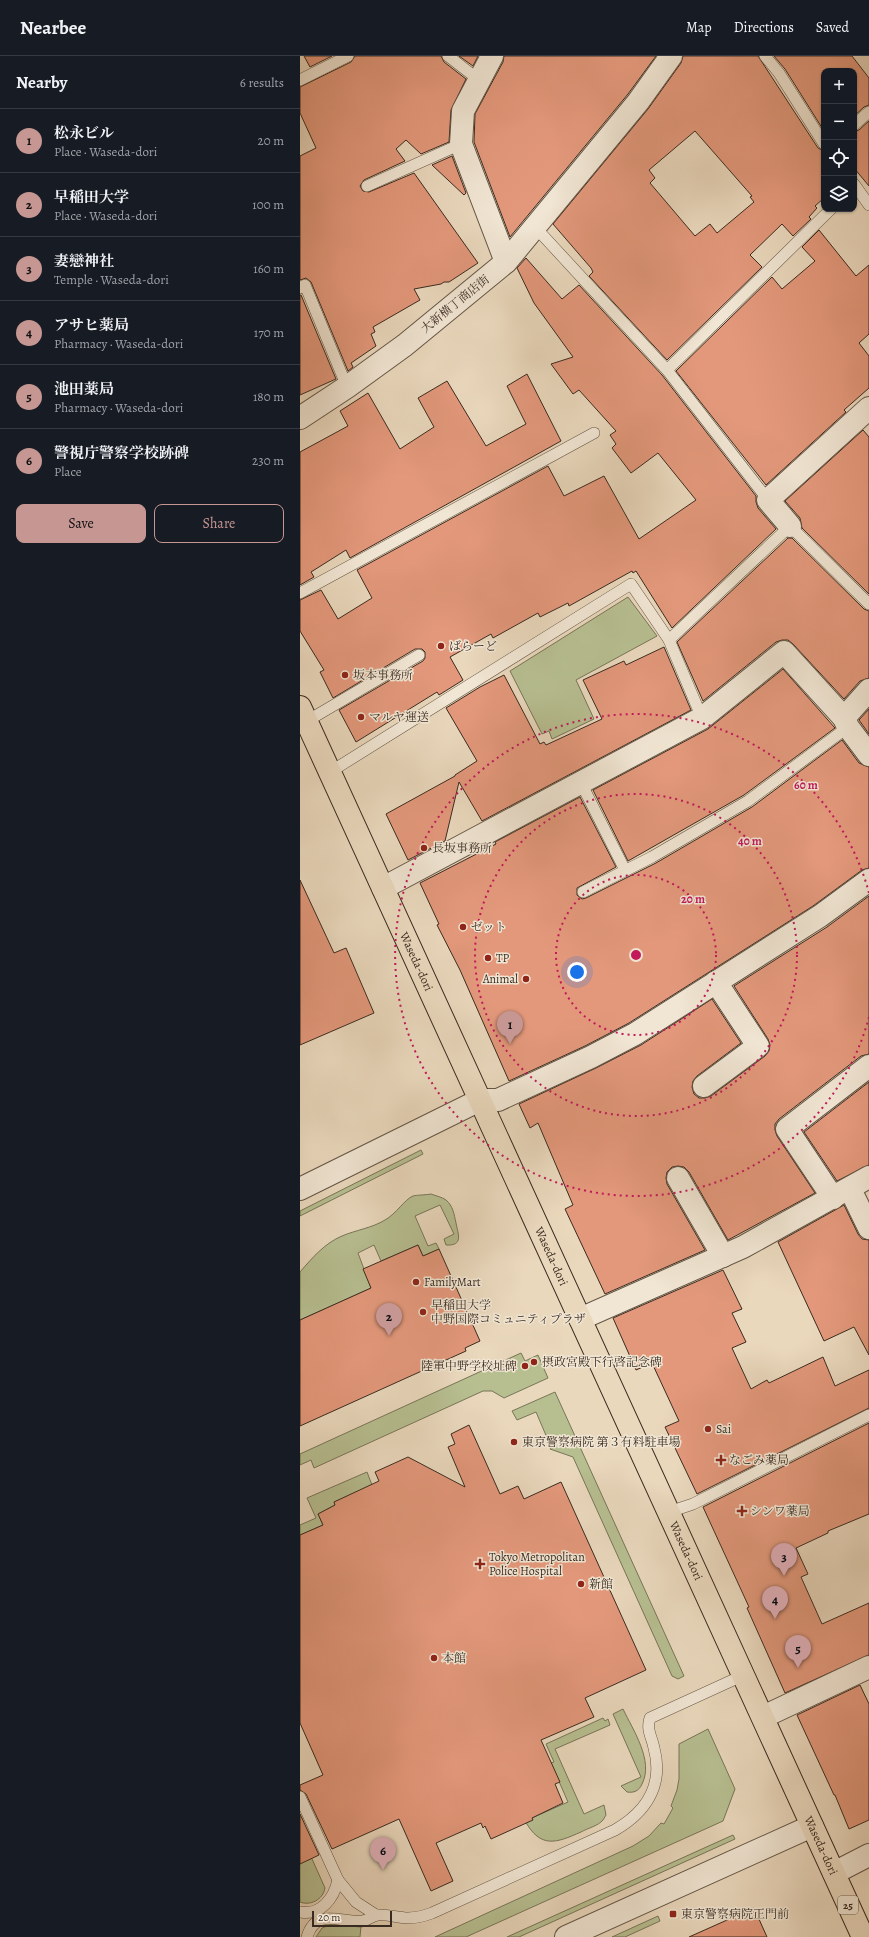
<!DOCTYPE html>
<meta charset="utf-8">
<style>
:root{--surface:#171b24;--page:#20242c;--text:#f1f3f6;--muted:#9ea1a6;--line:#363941;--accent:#c59692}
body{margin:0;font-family:Alegreya,"Noto Serif JP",serif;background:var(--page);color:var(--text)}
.controls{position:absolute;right:12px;top:12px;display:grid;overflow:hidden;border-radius:8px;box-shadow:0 1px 3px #0004}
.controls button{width:36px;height:36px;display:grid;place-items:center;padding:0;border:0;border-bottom:1px solid var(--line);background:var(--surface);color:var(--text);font:20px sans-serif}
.scale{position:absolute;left:12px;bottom:10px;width:80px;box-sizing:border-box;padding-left:4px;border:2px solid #392b20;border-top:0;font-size:11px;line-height:14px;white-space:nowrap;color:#392b20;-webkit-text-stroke:3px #f1e6d4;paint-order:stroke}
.you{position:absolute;left:277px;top:916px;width:14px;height:14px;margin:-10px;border:3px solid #fff;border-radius:50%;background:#1a73e8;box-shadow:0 0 0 6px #1a73e833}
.badge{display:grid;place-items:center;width:26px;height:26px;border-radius:50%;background:var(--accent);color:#111;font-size:13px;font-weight:700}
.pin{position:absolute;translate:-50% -33px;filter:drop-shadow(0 1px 2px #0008)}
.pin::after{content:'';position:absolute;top:21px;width:14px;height:12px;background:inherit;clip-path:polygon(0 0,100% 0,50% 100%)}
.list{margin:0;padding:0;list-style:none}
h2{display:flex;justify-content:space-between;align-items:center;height:52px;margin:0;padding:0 16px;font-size:17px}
h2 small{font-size:13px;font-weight:400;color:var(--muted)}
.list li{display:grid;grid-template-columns:26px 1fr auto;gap:12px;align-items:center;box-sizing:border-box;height:64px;padding:0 16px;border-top:1px solid var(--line)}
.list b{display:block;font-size:15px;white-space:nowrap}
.list p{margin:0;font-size:13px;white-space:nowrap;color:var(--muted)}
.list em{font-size:13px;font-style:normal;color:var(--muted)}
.actions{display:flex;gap:8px;padding:12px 16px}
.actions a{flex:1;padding:9px 0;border:1px solid var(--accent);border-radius:8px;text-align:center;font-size:14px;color:var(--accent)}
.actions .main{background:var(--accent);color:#111}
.icon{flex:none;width:22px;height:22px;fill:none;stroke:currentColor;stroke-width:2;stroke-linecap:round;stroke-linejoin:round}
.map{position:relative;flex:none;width:569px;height:1881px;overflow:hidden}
header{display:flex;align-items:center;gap:24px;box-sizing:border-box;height:56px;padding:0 20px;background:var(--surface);border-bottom:1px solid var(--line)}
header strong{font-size:19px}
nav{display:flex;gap:22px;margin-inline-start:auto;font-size:14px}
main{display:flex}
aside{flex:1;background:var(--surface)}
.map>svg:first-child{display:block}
</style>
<header>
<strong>Nearbee</strong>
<nav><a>Map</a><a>Directions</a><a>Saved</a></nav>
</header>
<main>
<aside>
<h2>Nearby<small>6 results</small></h2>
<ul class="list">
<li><span class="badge">1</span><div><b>松永ビル</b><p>Place · Waseda-dori</p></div><em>20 m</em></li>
<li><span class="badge">2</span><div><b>早稲田大学</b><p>Place · Waseda-dori</p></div><em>100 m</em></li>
<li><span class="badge">3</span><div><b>妻戀神社</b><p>Temple · Waseda-dori</p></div><em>160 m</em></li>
<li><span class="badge">4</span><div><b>アサヒ薬局</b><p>Pharmacy · Waseda-dori</p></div><em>170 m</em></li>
<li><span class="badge">5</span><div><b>池田薬局</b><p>Pharmacy · Waseda-dori</p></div><em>180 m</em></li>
<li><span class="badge">6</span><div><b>警視庁警察学校跡碑</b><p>Place</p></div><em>230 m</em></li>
</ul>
<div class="actions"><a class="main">Save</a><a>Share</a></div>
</aside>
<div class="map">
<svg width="569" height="1881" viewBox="0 0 569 1881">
<rect width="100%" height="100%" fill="#ead8bd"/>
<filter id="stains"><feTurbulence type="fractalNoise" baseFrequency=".005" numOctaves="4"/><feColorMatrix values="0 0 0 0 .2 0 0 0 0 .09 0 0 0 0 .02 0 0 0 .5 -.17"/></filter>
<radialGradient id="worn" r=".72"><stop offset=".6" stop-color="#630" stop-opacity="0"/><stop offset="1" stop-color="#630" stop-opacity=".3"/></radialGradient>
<g fill="#b7bf91" stroke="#787558">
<polygon points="328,541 357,580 276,624 294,663 252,683 249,675 242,678 210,615"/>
<polygon points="121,1094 123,1098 0,1160 0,1155"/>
<path d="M131,1138C136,1140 142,1141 146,1144C153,1150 154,1158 156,1167C158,1178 164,1190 146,1189L144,1183L154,1178L140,1149L115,1160L128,1190L136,1187L139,1193L123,1200L118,1189L81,1205L74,1189L58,1197L71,1232L0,1264V1216C12,1202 25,1187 42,1180C56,1174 72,1172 85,1164C96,1158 105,1143 113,1140C116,1139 126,1139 131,1138Z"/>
<polygon points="221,1297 225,1305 238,1299 248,1322 204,1342 192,1335 183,1335 14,1412 11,1404 0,1409 0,1398"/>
<polygon points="255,1336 384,1620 378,1623 372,1620 273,1401 250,1393 251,1391 236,1356 217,1364 212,1355"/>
<polygon points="67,1416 72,1429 34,1446 35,1449 18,1458 23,1469 0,1479 0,1469 16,1462 7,1442"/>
<path d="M323,1653C333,1674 354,1705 342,1728C339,1735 334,1737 327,1736L321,1730L341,1721L313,1658Z"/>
<path d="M303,1662L305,1665L308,1663L310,1669L255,1693L284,1758L304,1749L306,1759L303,1764C298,1770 288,1772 281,1776C256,1787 241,1793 225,1765L268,1746L251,1707L254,1706L246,1688Z"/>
<polygon points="408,1673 435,1733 423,1765 166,1881 135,1881 333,1790 349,1780 361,1767 364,1768 373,1752 371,1750 377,1734 379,1723 379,1688"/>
<path d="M0,1776L25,1832C23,1844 10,1850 0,1846Z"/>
<polygon points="433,1779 435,1783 219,1881 207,1881"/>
<polygon points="358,1860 360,1865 325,1881 312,1881"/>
<polygon points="32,1868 61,1870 60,1881 16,1881 22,1872"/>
</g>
<g fill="#e3987b" stroke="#392b20" fill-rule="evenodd">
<polygon points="4,0 32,0 10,11"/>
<polygon points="55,0 141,0 144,6 166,23 151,54 149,86 121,98 106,84 96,93 105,105 64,124 60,130 63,135 69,136 114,117 178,207 149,226 144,226 141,228 114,233 120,244 73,271 75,276 71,278 76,290 51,307 53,311 48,315 11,226 6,222 0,224 0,100 16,92 0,57 0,31 51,6"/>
<polygon points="159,0 178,0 173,10"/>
<polygon points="204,0 356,0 328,38 210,181 174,86 175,58 203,6"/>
<path d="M383,0H458L518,92L524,95V142L515,150L517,152L509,161L511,163L493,180L482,168L450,199L462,211L367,304L289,220L293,216L291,212L253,168L348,53L381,7ZM395,75L452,140L450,141L454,146L417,177L410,168L395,180L350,127L355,122L349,114Z"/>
<polygon points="474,0 552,0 569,22 569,49 564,51 554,60 554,15 524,15 524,75 485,13"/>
<polygon points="569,65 569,130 554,112 554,76 559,74"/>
<polygon points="152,100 166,137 164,139 132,109"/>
<polygon points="519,174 556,220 569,209 569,278 559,287 569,300 569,332 544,354 546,356 466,429 376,315 472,221 482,233 515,205 502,191"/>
<polygon points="226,202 262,243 279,229 362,319 456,440 456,446 458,452 476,473 372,572 336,515 333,517 332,515 269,550 268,547 240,561 238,557 193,582 191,578 150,601 163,624 139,639 137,636 56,686 39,654 123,605 125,602 125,596 122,593 115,593 33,642 20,616 24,614 0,575 0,544 21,534 38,563 72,542 57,514 248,410 264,440 304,420 339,483 396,444 358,397 331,417 312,392 316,388 310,379 316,375 279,334 273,338 251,308 273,301 234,247 217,212"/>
<polygon points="0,239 1,239 36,323 0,339"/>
<polygon points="227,318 261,385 50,502 46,494 11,516 14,521 0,529 0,396 48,370 40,355 68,337 100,393 134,371 118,342 147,325 186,390 226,368 207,330"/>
<polygon points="563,374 569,381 569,538 502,472 500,462 485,445"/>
<polygon points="488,482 492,482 564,553 569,555 569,622 560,625 544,643 493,588 488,584 482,584 476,586 403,645 377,586"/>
<polygon points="364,591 391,654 182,765 159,726 145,785 108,804 86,758 155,720 155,719 177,705 146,652 180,631 204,619 240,688 244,686 246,689 302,663 283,624 324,605 326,609"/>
<polygon points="483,613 535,672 444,739 328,805 293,734 408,673"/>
<polygon points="569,653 569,678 559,664"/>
<polygon points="542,684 559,707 569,711 569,812 562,814 513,850 329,967 285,990 209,1025 160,914 137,869 139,868 120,827 196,788 195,786 280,741 316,811 277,832 277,839 282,843 286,842 356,807 452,751"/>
<polygon points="0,824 34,897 46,892 74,957 0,989"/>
<polygon points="569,840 569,998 561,1000 479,1063 475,1068 475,1074 477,1080 515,1137 428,1184 389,1116 384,1111 378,1110 372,1111 367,1116 366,1122 367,1128 405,1194 305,1238 265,1153 273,1149 238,1067 230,1072 219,1048 296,1012 341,989 412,943 441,987 397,1020 393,1025 392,1031 394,1038 399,1042 405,1042 411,1040 465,1000 469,995 470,989 468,983 434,930 527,871"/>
<polygon points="569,1026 569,1109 537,1125 504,1076"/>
<polygon points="544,1149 558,1178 562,1183 569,1184 569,1299 554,1271 524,1285 478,1186"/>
<polygon points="118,1189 123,1200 139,1193 180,1285 165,1292 166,1295 0,1370 0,1264 71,1232 63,1213"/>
<polygon points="423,1214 442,1253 432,1257 446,1286 432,1292 451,1333 467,1324 469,1327 523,1301 535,1330 569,1314 569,1352 397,1438 365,1371 379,1365 352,1307 336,1314 313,1262"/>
<polygon points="569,1367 569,1458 528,1475 528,1477 496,1492 508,1518 501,1521 522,1568 569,1547 569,1599 485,1637 447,1552 449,1551 403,1451"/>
<polygon points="169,1369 200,1438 218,1430 224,1443 261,1426 346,1614 285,1642 294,1661 241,1684 260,1726 255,1728 263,1747 232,1762 233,1764 191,1783 185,1770 183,1772 181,1767 136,1787 153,1825 131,1835 99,1763 32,1793 6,1738 0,1734 0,1729 23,1719 0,1667 0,1479 23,1469 18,1458 35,1449 34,1446 79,1425 75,1416 108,1401 165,1431 148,1391 155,1388 151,1378"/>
<polygon points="560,1629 569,1648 569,1764 549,1773 535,1739 534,1739 497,1659"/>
<polygon points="0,1758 19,1799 0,1808"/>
<polygon points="454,1852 467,1881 389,1881"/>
</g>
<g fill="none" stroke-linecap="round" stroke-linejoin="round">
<g stroke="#655647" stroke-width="12">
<g id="service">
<polyline points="148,0 179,24"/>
<polyline points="465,0 479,17 524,88"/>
<polyline points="0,24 48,0"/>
<polyline points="554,69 569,56"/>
<polyline points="554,128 569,149"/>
<polyline points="67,130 161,88"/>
<polyline points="236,172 367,314 468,444"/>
<polyline points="0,232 5,229 47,331"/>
<polyline points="367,314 531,153"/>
<polyline points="0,537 294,377"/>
<polyline points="369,584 490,470 569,548"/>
<polyline points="7,665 119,599"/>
<polyline points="30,716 331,528 369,584 402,662"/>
<polyline points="281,727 325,814"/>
<polyline points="283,836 352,801 448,745 548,671"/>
<polyline points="369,1456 393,1448 569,1359"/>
<polyline points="0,1741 38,1824 56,1846 76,1859"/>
<path d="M0,1856C21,1860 34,1842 38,1824"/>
<path d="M7,1881C16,1850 43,1868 63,1865C68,1864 72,1860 77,1859C87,1858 98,1862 108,1862C116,1862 124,1860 132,1857L315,1774C346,1756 364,1729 354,1692C352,1681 346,1674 350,1662L444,1619"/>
</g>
</g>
<g stroke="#655647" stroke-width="24">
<g id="minor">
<polyline points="192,0 163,55 161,88 206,206"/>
<polyline points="0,362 47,331 105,289 206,206 338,46 371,0"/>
<polyline points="490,470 468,444 569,352"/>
<polyline points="544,662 569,634"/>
<polyline points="83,832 402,662 484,596 544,662 548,671 569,699"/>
<polyline points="404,1030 458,990 416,926"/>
<polyline points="180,1044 198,1044 291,1001 335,978 520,860 569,824"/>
<polyline points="378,1122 423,1200"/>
<polyline points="550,1133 569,1172"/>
<polyline points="533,1142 487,1073 569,1010"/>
<polyline points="280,1263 443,1191 569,1121"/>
<polyline points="463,1661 569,1611"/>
<polyline points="534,1817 569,1799"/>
</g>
</g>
<g stroke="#655647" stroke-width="24">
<g id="tertiary">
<polyline points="0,1133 180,1044"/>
<polyline points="266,1881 512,1770"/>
</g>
</g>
<g stroke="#392b20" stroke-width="24">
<g id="primary">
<path id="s1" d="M0,651L563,1881"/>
</g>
</g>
<use href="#service" stroke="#f1e6d4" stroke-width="11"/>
<use href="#minor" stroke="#f1e6d4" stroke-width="22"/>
<use href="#tertiary" stroke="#f1e6d4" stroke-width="22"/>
<use href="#primary" stroke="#ead8bd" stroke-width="22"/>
</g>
<g fill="none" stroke="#c2185b" stroke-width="2" stroke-dasharray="2 4">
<circle cx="336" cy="899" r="80"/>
<circle cx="336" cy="899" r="161"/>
<path d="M569 961A241 241 0 1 1 569 837"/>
</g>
<g fill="#8f2418" stroke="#f1e6d4" stroke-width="1.5">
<circle cx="141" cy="590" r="4"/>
<circle cx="45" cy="619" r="4"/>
<circle cx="61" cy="661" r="4"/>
<circle cx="124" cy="792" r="4"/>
<circle cx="163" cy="871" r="4"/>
<circle cx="188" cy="902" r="4"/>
<circle cx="226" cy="923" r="4"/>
<circle cx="116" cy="1226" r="4"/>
<circle cx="123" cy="1256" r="4"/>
<circle cx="234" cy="1306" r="4"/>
<circle cx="225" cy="1310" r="4"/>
<circle cx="408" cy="1373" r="4"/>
<circle cx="214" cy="1386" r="4"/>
<path d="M419 1398h4v4h4v4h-4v4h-4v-4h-4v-4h4z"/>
<path d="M440 1449h4v4h4v4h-4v4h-4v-4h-4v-4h4z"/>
<path d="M178 1502h4v4h4v4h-4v4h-4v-4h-4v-4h4z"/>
<circle cx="281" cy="1528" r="4"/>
<circle cx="134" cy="1602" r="4"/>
<rect x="369" y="1854" width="8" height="8" rx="2"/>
</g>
<g text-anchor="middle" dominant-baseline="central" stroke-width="3" stroke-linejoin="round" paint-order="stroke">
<rect fill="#f1e6d4" stroke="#706356" stroke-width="1" x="538" y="1840" width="20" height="18" rx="3"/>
<g font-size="11" font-weight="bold" fill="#392b20">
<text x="548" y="1849">25</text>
</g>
<g font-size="12" fill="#392b20" stroke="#f1e6d4">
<text transform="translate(155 248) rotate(-39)">大新横丁商店街</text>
<text stroke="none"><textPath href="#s1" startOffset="280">Waseda-dori</textPath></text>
<text stroke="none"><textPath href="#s1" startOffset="604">Waseda-dori</textPath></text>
<text stroke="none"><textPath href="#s1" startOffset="928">Waseda-dori</textPath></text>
<text stroke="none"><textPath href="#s1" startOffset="1252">Waseda-dori</textPath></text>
</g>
<g font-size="12" fill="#392b20" stroke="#f1e6d4" text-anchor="start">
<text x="149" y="590">ばらーど</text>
<text x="53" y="619">坂本事務所</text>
<text x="69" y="661">マルヤ運送</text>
<text x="132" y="792">長坂事務所</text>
<text x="171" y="871">ゼット</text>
<text x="196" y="902">TP</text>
<text x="218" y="923" text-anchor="end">Animal</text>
<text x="124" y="1226">FamilyMart</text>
<text x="131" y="1249">早稲田大学<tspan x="131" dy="14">中野国際コミュニティプラザ</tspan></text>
<text x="242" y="1306">摂政宮殿下行啓記念碑</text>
<text x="217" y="1310" text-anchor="end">陸軍中野学校址碑</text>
<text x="416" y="1373">Sai</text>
<text x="222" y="1386">東京警察病院 第３有料駐車場</text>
<text x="429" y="1404">なごみ薬局</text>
<text x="450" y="1455">シンワ薬局</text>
<text x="189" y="1501">Tokyo Metropolitan<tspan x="189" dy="14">Police Hospital</tspan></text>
<text x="289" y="1528">新館</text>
<text x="142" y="1602">本館</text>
<text x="381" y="1858">東京警察病院正門前</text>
</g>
</g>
<circle cx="336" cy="899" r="6" fill="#c2185b" stroke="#f1e6d4" stroke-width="2"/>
<g font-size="12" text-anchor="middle" font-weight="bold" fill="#c2185b" stroke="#f1e6d4" stroke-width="3" stroke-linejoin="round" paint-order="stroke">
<text x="506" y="733">60 m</text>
<text x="450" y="789">40 m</text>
<text x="393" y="847">20 m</text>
</g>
<rect width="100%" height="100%" filter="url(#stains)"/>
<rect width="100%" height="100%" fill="url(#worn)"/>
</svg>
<div class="controls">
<button>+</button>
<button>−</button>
<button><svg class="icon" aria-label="locate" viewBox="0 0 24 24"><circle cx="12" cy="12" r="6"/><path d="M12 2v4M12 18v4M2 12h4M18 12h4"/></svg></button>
<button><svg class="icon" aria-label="layers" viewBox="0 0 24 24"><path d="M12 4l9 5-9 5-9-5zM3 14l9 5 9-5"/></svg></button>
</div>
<div class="scale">20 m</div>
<div class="you"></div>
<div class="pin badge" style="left:210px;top:988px">1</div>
<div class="pin badge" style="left:89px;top:1280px">2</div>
<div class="pin badge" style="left:484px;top:1520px">3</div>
<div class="pin badge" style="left:475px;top:1563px">4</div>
<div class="pin badge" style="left:498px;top:1612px">5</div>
<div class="pin badge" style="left:83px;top:1814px">6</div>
</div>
</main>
